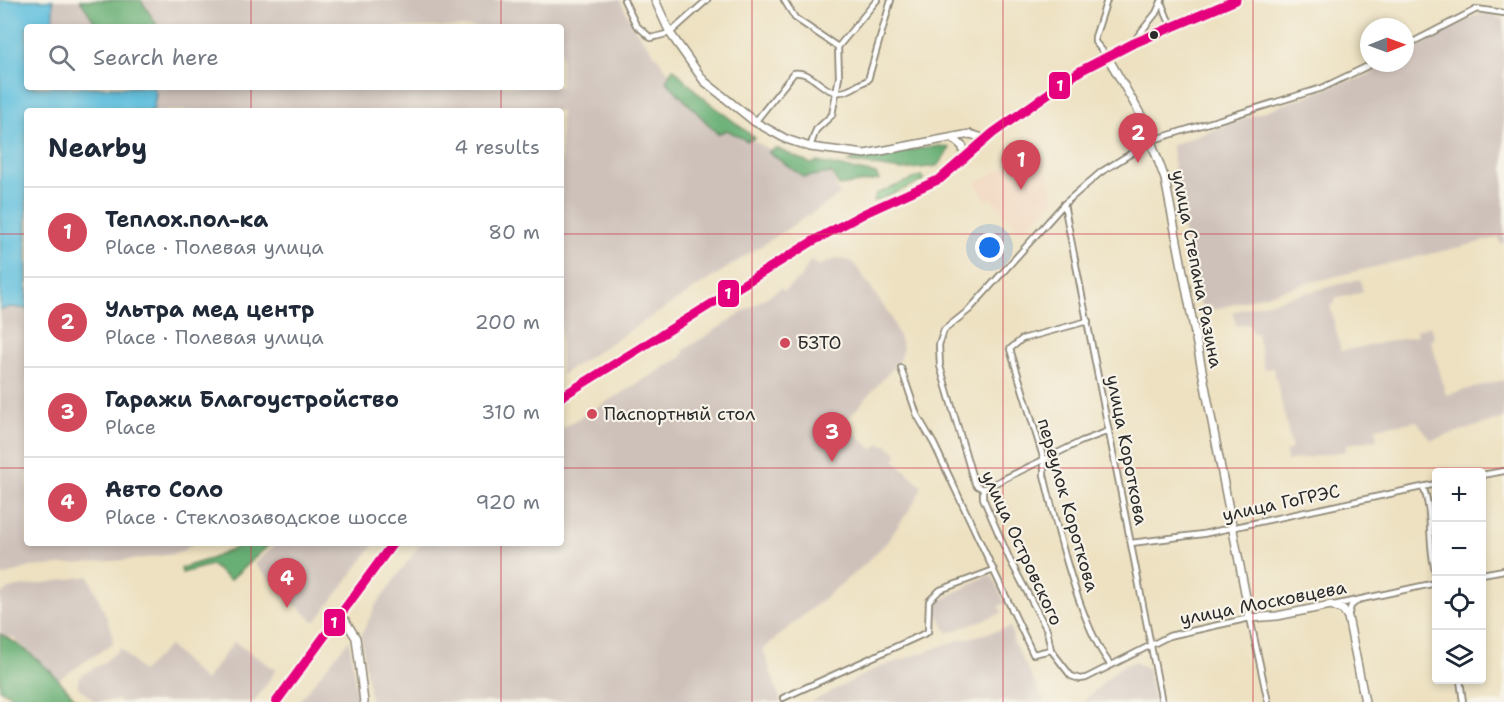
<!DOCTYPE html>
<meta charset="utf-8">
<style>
:root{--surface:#fff;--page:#f6f6f7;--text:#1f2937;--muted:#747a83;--line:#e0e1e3;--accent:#d1495b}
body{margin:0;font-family:"Shantell Sans",sans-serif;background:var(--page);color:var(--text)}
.controls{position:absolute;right:18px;bottom:18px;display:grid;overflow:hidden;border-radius:6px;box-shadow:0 3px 9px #0003}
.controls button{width:54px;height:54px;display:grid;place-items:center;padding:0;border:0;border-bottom:2px solid var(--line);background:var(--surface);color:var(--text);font:30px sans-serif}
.compass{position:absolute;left:1360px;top:18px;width:54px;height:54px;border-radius:50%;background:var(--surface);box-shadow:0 3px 9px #0003;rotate:89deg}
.you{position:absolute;left:990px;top:248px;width:21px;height:21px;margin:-15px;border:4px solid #fff;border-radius:50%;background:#1a73e8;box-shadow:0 0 0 9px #1a73e833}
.badge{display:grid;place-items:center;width:39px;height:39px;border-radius:50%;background:var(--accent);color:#fff;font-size:20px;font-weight:700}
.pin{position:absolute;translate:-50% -50px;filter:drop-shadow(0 2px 3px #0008)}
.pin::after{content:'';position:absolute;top:32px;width:21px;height:18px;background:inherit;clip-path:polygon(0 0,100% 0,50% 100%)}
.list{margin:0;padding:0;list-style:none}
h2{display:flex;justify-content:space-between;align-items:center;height:78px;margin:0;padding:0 24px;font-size:26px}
h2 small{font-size:20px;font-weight:400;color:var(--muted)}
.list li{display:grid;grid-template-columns:39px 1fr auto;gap:18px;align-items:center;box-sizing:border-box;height:90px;padding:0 24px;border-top:2px solid var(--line)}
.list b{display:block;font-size:22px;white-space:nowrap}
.list p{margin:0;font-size:20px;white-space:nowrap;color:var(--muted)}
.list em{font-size:20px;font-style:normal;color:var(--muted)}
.icon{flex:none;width:33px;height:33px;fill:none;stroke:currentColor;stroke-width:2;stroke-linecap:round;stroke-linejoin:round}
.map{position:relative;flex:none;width:1504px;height:702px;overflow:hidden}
.search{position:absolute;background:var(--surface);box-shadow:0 3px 9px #0003;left:24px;top:24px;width:540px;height:66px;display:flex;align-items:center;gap:15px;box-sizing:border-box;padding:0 21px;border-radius:6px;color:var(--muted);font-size:22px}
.panel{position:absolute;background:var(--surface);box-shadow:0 3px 9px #0003;left:24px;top:108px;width:540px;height:438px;border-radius:6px}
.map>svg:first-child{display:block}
</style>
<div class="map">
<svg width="1504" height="702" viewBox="0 0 1504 702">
<rect width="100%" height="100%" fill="#f7f3e8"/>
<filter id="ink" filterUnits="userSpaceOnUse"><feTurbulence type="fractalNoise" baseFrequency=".0167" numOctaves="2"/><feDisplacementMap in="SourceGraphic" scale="12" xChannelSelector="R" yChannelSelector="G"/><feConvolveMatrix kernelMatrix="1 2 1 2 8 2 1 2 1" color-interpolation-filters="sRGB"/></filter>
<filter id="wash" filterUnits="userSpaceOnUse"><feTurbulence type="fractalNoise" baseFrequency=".008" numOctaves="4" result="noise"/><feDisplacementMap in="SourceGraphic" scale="24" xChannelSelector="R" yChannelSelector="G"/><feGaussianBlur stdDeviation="1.35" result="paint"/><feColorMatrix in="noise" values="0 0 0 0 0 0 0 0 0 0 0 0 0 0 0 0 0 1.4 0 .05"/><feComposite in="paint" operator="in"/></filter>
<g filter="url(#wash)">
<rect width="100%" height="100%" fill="#ede1c1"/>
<polygon fill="#f1d5bd" points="1044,157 1054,201 1022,231 991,198 986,200 976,183 1014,163"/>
<g fill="#cec1ba">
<polygon points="53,0 620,0 635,29 671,75 734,130 765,147 831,174 840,195 561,375 561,111 153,111 156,94 153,87 561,87 561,27 53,27"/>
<polygon points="1488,14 1504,20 1504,243 1501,244 1498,238 1311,282 1213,310 1211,305 1201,306 1177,202 1172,145 1347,81 1361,78 1392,63 1405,63 1405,56 1441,32 1474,16"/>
<polygon points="838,258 853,262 891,317 903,347 899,361 844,423 873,450 880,443 884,446 886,444 898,454 894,460 922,486 916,500 887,542 863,566 763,649 781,702 371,702 361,636 376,605 421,543 561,543 561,429 682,357 685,349 781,288 784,291 802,276 810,261 819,266"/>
<polygon points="1360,279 1363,292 1334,299 1335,304 1330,305 1341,351 1417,336 1416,330 1431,326 1434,339 1431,340 1446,395 1504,380 1504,418 1431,440 1417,421 1376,428 1377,440 1346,444 1346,451 1287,461 1286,451 1292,449 1274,368 1264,369 1257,333 1252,333 1250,324 1237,326 1232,312"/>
<polygon points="11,307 27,309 27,543 194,543 179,553 138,559 30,567 0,577 0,310"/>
<polygon points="277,543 375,543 317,620 313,621 254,564"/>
<polygon points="988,575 993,577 1005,603 999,606 1002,613 948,633 932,605"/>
<polygon points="89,576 112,631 113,643 59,679 14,638 0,634 0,594 12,588"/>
<polygon points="1011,627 1014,643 1045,702 811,702 875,669 953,642"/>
<polygon points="349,640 358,702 298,702"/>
<polygon points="234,642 276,670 254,702 121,702 118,700 95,702 78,687 78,680 83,674 102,664 121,648 142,672 169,646 205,681"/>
<polygon points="1134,662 1147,668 1155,702 1083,702 1120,667"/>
</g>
<polygon fill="#81cb88" stroke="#567b5a" stroke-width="1.5" points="921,176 925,180 874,201 876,194"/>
<g fill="#68af74" stroke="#4a6d50" stroke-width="1.5">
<polygon points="80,0 141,0 158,27 98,27"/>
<polygon points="673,68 701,96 755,138 747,141 727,130 718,134 666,81"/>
<polygon points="940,146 950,148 937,166 902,170 848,162 860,156"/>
<polygon points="776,148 811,164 817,162 876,174 879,180 839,186 832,173 804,177 768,152"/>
<polygon points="246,543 271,543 230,580 211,565 182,573 181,568 210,559"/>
<path d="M0,634C29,649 57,676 78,702H9L12,696L0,689Z"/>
</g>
<polygon fill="#60c0de" stroke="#467684" stroke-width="1.5" points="0,0 53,0 53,27 27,27 27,87 153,87 156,94 153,111 27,111 27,309 11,307 0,310"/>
</g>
<g filter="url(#ink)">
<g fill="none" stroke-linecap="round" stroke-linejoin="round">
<g stroke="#8c8676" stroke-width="8">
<g id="street">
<polyline points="624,0 636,25 651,38 670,33 707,0"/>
<polyline points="784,0 795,18 838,47"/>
<polyline points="1161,2 1168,19 1175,26"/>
<polyline points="1133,42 1156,13 1162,0"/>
<polyline points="1405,46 1477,9 1504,13"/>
<polyline points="838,47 877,0"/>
<polyline points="1107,56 1095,42 1095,37 1107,0"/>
<path d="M755,122L794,73C815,70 823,98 846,91C853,89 860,83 868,80L891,0"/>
<polyline points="810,147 816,130 832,115 839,77 838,47"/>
<polyline points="1064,204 1162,702"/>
<path d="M1088,321L1022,339L1010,349L1044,460V475C1056,524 1080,626 1110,664"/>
<polyline points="901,368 917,415 934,444 1033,654 1051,650"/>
<polyline points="1482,475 1504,471"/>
<path d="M1423,487C1434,514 1427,546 1436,574"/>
<polyline points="983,489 976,485 973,479 940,366 939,345 944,330 969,310 1064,204 1101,172 1153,140 1322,88 1374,63"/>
<polyline points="983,489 983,498 1010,560 1047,630 1051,650 1071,676 1080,679 1086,678 1169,636 1250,618 1268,702"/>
<polyline points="983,489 1082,441 1109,431"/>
<polyline points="1131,543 1203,534 1436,484"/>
<polyline points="1482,574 1504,570"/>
<polyline points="1334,605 1436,583"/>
<polyline points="1348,616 1351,606 1357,601"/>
<polyline points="1460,680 1463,702"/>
<polyline points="783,698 928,632 929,601 940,590 994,570"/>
</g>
</g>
<g stroke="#8c8676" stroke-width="10">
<g id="secondary">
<polyline points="655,0 670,33 704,81 755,122 786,139 810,147 865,154 970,134 986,139"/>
<polyline points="1107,56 1142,117 1165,179 1250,618 1277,616 1331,605 1343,610 1348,617 1365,702"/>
<polyline points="953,138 963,147 964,159"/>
<polyline points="561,397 813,241 865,213 940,179 993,133 1080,71 1132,44 1236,0"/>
<polyline points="340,612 356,638 364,702"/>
<polyline points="276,702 393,543"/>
</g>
</g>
<use href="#street" stroke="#fff" stroke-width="4.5"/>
<use href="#secondary" stroke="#fff" stroke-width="7"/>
<g stroke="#f7f3e8" stroke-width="14">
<g id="bus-1">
<polyline points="561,397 813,241 865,213 940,179 993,133 1080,71 1132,44 1236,0"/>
<polyline points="276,702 393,543"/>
</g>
</g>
<use href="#bus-1" stroke="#e5007d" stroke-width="9"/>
</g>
</g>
<path fill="none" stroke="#d1495b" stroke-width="1.5" stroke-opacity="0.55" d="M251,0V27M501,0V27M752,0V702M1003,0V702M1253,0V702M251,87V111M501,87V111M0,234H27M561,234H1504M0,468H27M561,468H1504M251,543V702M501,543V702"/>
<circle fill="#2b2b2b" stroke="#f7f3e8" stroke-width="2" cx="1154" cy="35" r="5"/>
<g fill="#d1495b" stroke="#f7f3e8" stroke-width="2">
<circle cx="785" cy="343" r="6"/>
<circle cx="592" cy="414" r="6"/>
</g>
<g text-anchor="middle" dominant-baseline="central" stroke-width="4.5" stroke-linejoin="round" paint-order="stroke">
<g font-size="18" fill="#2b2b2b" stroke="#f7f3e8">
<text transform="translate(1197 269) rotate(79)">улица Степана Разина</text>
<text transform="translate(1127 450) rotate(79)">улица Короткова</text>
<text transform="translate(1281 503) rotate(-12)">улица ГоГРЭС</text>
<text transform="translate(1068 505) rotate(74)">переулок Короткова</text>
<text transform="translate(1022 548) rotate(65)">улица Островского</text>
<text transform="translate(1263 603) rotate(-11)">улица Московцева</text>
</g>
<g font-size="18" fill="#2b2b2b" stroke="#f7f3e8" text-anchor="start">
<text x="797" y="343">БЗТО</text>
<text x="604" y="414">Паспортный стол</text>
</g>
</g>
<g stroke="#f7f3e8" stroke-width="2">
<rect x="1048" y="71" width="23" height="29" rx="6" fill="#e5007d"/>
<rect x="717" y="279" width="23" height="29" rx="6" fill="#e5007d"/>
<rect x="323" y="608" width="23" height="29" rx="6" fill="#e5007d"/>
</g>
<g font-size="16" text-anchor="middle" font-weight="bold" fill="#fff">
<text x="1060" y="91">1</text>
<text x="728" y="299">1</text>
<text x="334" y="628">1</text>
</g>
</svg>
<div class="controls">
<button>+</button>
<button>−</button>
<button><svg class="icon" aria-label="locate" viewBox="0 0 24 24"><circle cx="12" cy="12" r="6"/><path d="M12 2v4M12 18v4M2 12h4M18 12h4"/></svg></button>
<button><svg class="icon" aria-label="layers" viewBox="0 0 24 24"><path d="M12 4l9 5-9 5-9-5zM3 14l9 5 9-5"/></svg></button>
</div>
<svg class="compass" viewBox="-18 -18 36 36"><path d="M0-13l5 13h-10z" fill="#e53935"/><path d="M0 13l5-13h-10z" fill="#747a83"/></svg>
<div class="you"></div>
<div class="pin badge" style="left:1021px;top:190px">1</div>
<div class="pin badge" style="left:1138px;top:163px">2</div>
<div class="pin badge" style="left:832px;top:462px">3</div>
<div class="pin badge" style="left:287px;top:608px">4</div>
<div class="search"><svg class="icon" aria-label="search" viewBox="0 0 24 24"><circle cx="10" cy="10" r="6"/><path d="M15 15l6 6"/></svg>Search here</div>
<section class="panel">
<h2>Nearby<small>4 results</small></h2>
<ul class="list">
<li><span class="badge">1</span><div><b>Теплох.пол-ка</b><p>Place · Полевая улица</p></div><em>80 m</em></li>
<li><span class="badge">2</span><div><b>Ультра мед центр</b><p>Place · Полевая улица</p></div><em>200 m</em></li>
<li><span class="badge">3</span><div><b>Гаражи Благоустройство</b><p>Place</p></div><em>310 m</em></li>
<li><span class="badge">4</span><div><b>Авто Соло</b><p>Place · Стеклозаводское шоссе</p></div><em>920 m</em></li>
</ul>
</section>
</div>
